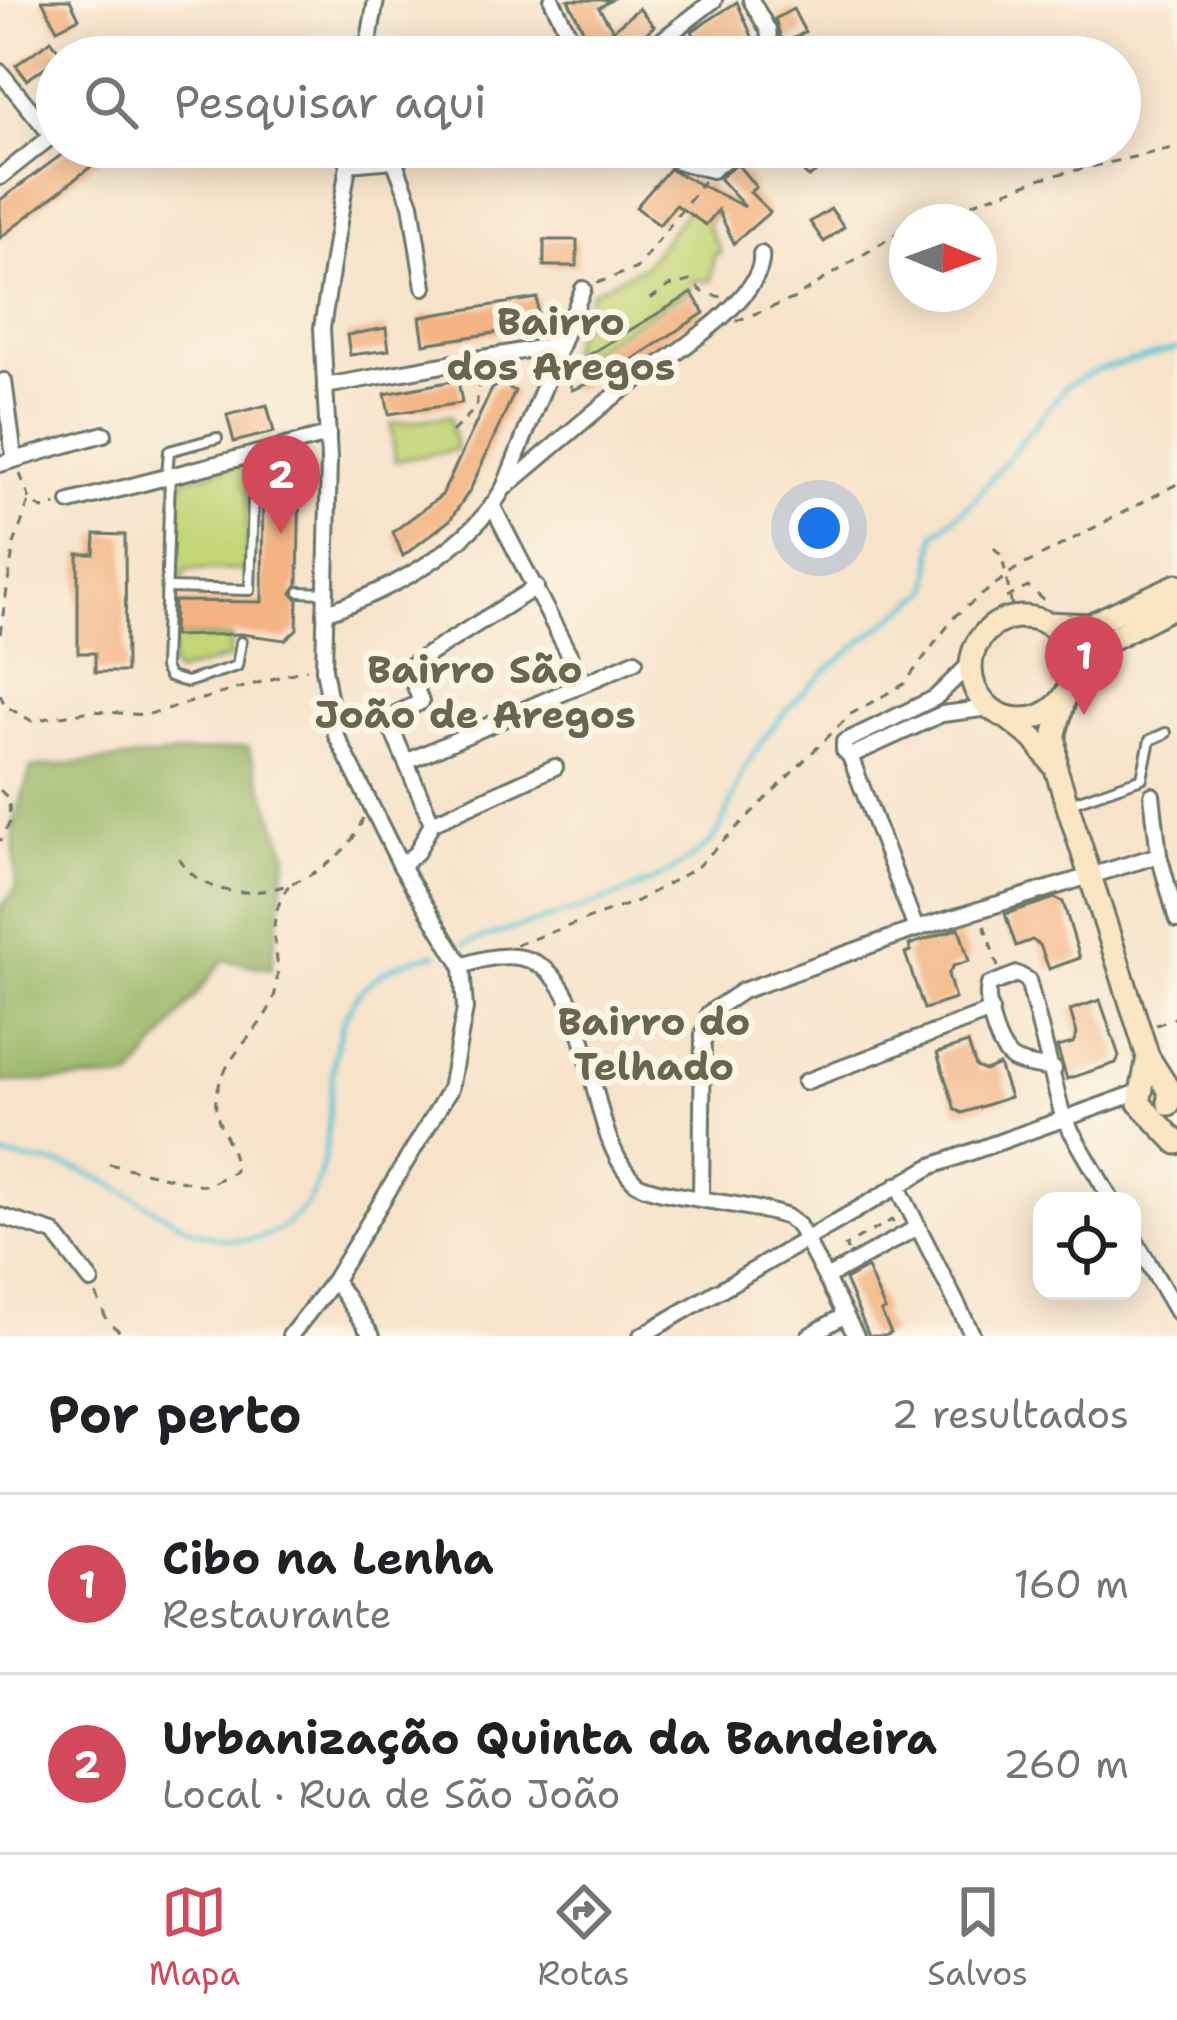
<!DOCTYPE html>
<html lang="pt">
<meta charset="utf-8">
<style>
:root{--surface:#fff;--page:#f2f2f2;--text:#202124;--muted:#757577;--line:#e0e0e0;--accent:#d1495b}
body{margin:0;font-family:"Shantell Sans",sans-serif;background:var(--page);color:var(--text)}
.controls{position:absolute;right:36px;bottom:36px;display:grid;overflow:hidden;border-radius:24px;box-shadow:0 6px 30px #0003}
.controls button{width:108px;height:108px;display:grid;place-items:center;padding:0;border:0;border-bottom:3px solid var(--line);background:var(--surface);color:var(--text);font:60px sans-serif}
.compass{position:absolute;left:889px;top:204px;width:108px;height:108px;border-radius:50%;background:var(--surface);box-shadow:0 6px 30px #0003;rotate:91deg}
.you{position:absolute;left:819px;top:528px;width:42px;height:42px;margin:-30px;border:9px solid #fff;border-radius:50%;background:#1a73e8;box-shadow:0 0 0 18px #1a73e833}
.badge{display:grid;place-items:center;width:78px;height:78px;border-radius:50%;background:var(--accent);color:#fff;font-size:39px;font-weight:700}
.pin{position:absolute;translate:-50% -99px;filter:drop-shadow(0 3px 6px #0008)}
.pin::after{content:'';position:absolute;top:63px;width:42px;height:36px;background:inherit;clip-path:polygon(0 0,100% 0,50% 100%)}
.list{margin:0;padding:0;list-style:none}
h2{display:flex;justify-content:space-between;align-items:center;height:156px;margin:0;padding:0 48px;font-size:51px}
h2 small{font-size:39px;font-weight:400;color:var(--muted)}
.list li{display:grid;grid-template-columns:78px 1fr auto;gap:36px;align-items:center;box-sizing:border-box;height:180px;padding:0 48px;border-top:3px solid var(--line)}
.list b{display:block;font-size:45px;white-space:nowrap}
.list p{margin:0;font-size:39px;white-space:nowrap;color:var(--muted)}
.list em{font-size:39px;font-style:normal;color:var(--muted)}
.icon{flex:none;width:66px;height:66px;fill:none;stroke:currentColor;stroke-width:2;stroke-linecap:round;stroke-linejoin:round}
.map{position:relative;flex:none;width:1177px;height:1336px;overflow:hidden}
.search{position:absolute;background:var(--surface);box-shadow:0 6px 30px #0003;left:36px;right:36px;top:36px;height:132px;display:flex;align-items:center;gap:30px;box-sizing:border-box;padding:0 42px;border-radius:66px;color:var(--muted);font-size:45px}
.sheet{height:516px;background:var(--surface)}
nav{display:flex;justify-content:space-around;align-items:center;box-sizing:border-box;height:168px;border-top:3px solid var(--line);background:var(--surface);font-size:33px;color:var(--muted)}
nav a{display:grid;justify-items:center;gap:6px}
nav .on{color:var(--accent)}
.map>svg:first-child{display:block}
</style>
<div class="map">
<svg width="1177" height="1336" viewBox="0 0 1177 1336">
<rect width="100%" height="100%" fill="#fcf5e5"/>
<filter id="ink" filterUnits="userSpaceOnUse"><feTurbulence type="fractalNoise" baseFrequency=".00833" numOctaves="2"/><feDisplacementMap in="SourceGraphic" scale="24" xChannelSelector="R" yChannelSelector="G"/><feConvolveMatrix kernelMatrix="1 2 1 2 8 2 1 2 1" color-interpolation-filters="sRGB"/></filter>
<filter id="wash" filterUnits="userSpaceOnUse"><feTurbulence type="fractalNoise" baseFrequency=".004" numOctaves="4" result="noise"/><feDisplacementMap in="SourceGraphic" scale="48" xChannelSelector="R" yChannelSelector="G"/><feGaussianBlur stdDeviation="2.7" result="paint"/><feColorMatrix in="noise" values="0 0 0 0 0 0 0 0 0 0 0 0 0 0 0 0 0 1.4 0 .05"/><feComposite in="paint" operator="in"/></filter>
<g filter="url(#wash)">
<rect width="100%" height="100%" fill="#f7e3ca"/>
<g fill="#c3d577" stroke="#718956" stroke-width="3">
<polygon points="706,185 714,197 708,203 717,211 707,226 721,252 715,254 711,281 694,280 689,291 590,350 568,350 592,291 644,266"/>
<polygon points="450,416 456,450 395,461 391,424"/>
<polygon points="249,462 246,571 187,569 183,578 177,577 180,481"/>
<polygon points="173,636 231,638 229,658 176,673 171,667"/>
</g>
<polygon fill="#9ab668" stroke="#5c7a4e" stroke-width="3" points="248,747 287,854 271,969 223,960 131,1079 0,1082 0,908 16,889 13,826 31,768"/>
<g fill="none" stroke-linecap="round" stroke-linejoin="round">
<g stroke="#5bc6d5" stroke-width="4.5">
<path d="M465,944C544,917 649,899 711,842C725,829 736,780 750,759C799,683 859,643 930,590L935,534L973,501L1066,386L1097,370L1177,349"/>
<path d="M0,1156C24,1160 50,1162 73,1168C139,1186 206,1267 276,1231C383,1175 264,980 437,954"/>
</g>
</g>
<g id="blocks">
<g fill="#f3b382">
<polygon points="42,0 70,0 79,18 57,29"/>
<polygon points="568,0 611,0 599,8 613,30 639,8 654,26 619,57 597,57"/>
<polygon points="737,2 761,57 730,57 724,50 714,57 682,57 700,46 692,31"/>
<polygon points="793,9 805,32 783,44 775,19"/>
<polygon points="51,40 62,55 27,80 16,65"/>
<polygon points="60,147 116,147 0,238 0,200 64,153"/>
<polygon points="810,147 826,153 821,168 809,177 796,165"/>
<polygon points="737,164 756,187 750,192 770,212 734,243 718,210 706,225 676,205 659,225 636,207 669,169 745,207 719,178"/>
<polygon points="831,209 844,227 824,242 810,222"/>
<rect x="544" y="240" width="33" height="26"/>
<polygon points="692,293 704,313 607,376 572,390 565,369"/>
<polygon points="537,298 538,326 424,344 420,317"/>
<polygon points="386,328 389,350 350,355 347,335"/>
<polygon points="458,380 462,403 389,414 385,394"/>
<polygon points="500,384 515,391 470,490 450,520 403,556 393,532 442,495 492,389"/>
<polygon points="267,405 274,432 234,442 227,415"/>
<polygon points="263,464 300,467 298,584 292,593 298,600 297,629 285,640 241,634 173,636 174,601 262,602"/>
<polygon points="95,534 125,535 126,672 95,672 95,653 78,653 78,554 94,554"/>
<polygon points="1055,898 1063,902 1080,958 1049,969 1040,945 1032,940 1016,946 1005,914"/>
<polygon points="959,928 969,961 953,966 948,975 955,999 924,1009 905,953 911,951 909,945"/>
<polygon points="1100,1000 1119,1056 1116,1063 1067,1079 1057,1047 1073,1043 1077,1034 1070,1010"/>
<polygon points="968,1043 976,1067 985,1071 999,1065 1010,1097 962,1113 955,1109 937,1053"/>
<polygon points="867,1268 885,1310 881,1312 891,1333 885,1336 869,1336 845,1280"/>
</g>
</g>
</g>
<g filter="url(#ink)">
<use href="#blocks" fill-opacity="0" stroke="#6b7768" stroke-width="3"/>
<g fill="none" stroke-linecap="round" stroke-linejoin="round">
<g stroke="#6b7768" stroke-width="14">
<g id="lane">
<polyline points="167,475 169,451 217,438"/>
<polyline points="170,475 164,668 169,677 187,682 237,666 241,642"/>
<polyline points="167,588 250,590 253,500"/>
<polyline points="300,592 326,593"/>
<polyline points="1073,802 1142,778 1150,740 1166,733"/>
</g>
</g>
<g stroke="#6b7768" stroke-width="20">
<g id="street">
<polyline points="552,0 580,57"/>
<polyline points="751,0 768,30 772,57"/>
<polyline points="289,57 312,57"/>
<polyline points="366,57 376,0"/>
<polyline points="640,57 714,0"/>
<polyline points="0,72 52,136"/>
<polyline points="653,147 679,162 712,170 740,147"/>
<polyline points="394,160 411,204 424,287"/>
<polyline points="348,164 394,160 421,147"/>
<polyline points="0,177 57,132"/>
<polyline points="4,381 14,457"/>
<polyline points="325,386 561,344"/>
<polyline points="0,464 104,434"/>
<polyline points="505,485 583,289"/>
<polyline points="70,502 328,435"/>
<polyline points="493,507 584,683"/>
<path d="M325,613C390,590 467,551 503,489C537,461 570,432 604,404C640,374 767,304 761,254"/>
<polyline points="972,662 935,698 844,742 844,750 850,756 942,714 990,708"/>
<polyline points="850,756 916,929"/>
<polyline points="406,762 635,661"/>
<polyline points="1152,795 1159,855 1177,920"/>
<polyline points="432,823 555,767"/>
<polyline points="401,866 417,852 432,823 387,718 421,702 408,667 536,587"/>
<path d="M462,966C611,909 569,1119 635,1182C650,1196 756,1204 787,1217L798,1225L856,1336"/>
<path d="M1054,1069C1042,1067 1025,1066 1014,1060C997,1051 984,1001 989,985L1017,974L1028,980L1063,1117L1112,1201"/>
<polyline points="805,1082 991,1011"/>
<polyline points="897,1185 973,1336"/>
<polyline points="701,1195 703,1035 709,1013 742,991 916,929 1159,855"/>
<polyline points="0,1216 54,1233 91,1281"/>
<polyline points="1132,1235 1177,1312"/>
<polyline points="826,1278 918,1227"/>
<polyline points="334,1280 372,1336"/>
<polyline points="290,1336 334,1280 450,1089 465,1009 462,966 401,866 336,735 324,669 329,459 322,328 351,147"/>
<polyline points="641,1336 932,1166 1139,1092"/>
<polyline points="809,1336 845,1315"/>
</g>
</g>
<g stroke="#6b7768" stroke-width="27">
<g id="secondary">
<circle cx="1022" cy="668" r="51"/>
<polyline points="1047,623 1089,625 1177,585"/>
<polyline points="1073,678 1103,643 1177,605"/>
<polyline points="1066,694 1055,733 1056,769 1148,1057 1169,1090 1169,1104"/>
<polyline points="1006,717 1034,739 1055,767"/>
<polyline points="1148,1057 1139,1103 1177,1143"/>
</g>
</g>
<g stroke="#6b7768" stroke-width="3" stroke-dasharray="9 9" stroke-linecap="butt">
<polyline points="921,222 1042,178 1177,147"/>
<polyline points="597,283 637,268 704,181"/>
<polyline points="650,299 669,286 690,281 704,293 722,297"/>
<polyline points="736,321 793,299 907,227"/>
<polyline points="452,432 476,408 480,373"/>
<polyline points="20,474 30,499 42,509 56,505"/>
<polyline points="994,548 1002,556 1014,617"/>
<polyline points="1006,598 1028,587 1049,604"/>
<polyline points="0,634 14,544 30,499"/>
<polyline points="0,694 5,706 32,721 91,711 146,715 307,669"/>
<polyline points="0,790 9,799 10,822 0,841"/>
<path d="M179,858C217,924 341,885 363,818"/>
<polyline points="984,925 998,967"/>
<polyline points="516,945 637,901 696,868 851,714 904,684 956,615 1014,570 1177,484"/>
<polyline points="1156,1025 1177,1017"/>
<path d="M109,1164L206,1186L235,1171C236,1144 213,1126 216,1099C222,1052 266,1031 275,993C285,947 259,931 289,885"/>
<polyline points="848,1251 845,1246 892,1220 894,1224"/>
<polyline points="96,1294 107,1321 125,1336"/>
</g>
<use href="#lane" stroke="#fff" stroke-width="8"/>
<use href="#street" stroke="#fff" stroke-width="14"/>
<use href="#secondary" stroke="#fbe6c4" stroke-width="21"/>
</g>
</g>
<g text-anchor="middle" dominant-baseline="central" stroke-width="12" stroke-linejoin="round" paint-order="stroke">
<g font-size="39" font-weight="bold" fill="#69664f" stroke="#fcf5e5">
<text x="561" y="321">Bairro<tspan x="561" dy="45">dos Aregos</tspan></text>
<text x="475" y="669">Bairro São<tspan x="475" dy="45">João de Aregos</tspan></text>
<text x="654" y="1021">Bairro do<tspan x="654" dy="45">Telhado</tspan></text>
</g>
</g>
</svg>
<div class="controls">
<button><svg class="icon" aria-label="locate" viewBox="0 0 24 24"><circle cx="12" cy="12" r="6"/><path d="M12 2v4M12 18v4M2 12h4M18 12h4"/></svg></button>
</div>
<svg class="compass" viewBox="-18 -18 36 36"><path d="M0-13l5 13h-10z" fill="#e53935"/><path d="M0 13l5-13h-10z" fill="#757577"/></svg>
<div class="you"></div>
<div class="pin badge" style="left:1084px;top:715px">1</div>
<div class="pin badge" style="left:281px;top:534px">2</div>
<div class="search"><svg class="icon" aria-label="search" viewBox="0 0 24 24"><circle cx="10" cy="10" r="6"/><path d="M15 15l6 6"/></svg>Pesquisar aqui</div>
</div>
<section class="sheet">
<h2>Por perto<small>2 resultados</small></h2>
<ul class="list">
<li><span class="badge">1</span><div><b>Cibo na Lenha</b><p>Restaurante</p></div><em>160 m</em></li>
<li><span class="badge">2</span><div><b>Urbanização Quinta da Bandeira</b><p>Local · Rua de São João</p></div><em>260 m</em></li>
</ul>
</section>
<nav>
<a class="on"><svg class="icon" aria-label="map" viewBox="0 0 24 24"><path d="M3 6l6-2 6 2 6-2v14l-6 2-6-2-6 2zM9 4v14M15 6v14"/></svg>Mapa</a>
<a><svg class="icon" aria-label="directions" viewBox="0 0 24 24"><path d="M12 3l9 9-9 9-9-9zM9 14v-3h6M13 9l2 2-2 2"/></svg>Rotas</a>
<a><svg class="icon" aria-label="saved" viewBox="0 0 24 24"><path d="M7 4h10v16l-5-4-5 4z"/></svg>Salvos</a>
</nav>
